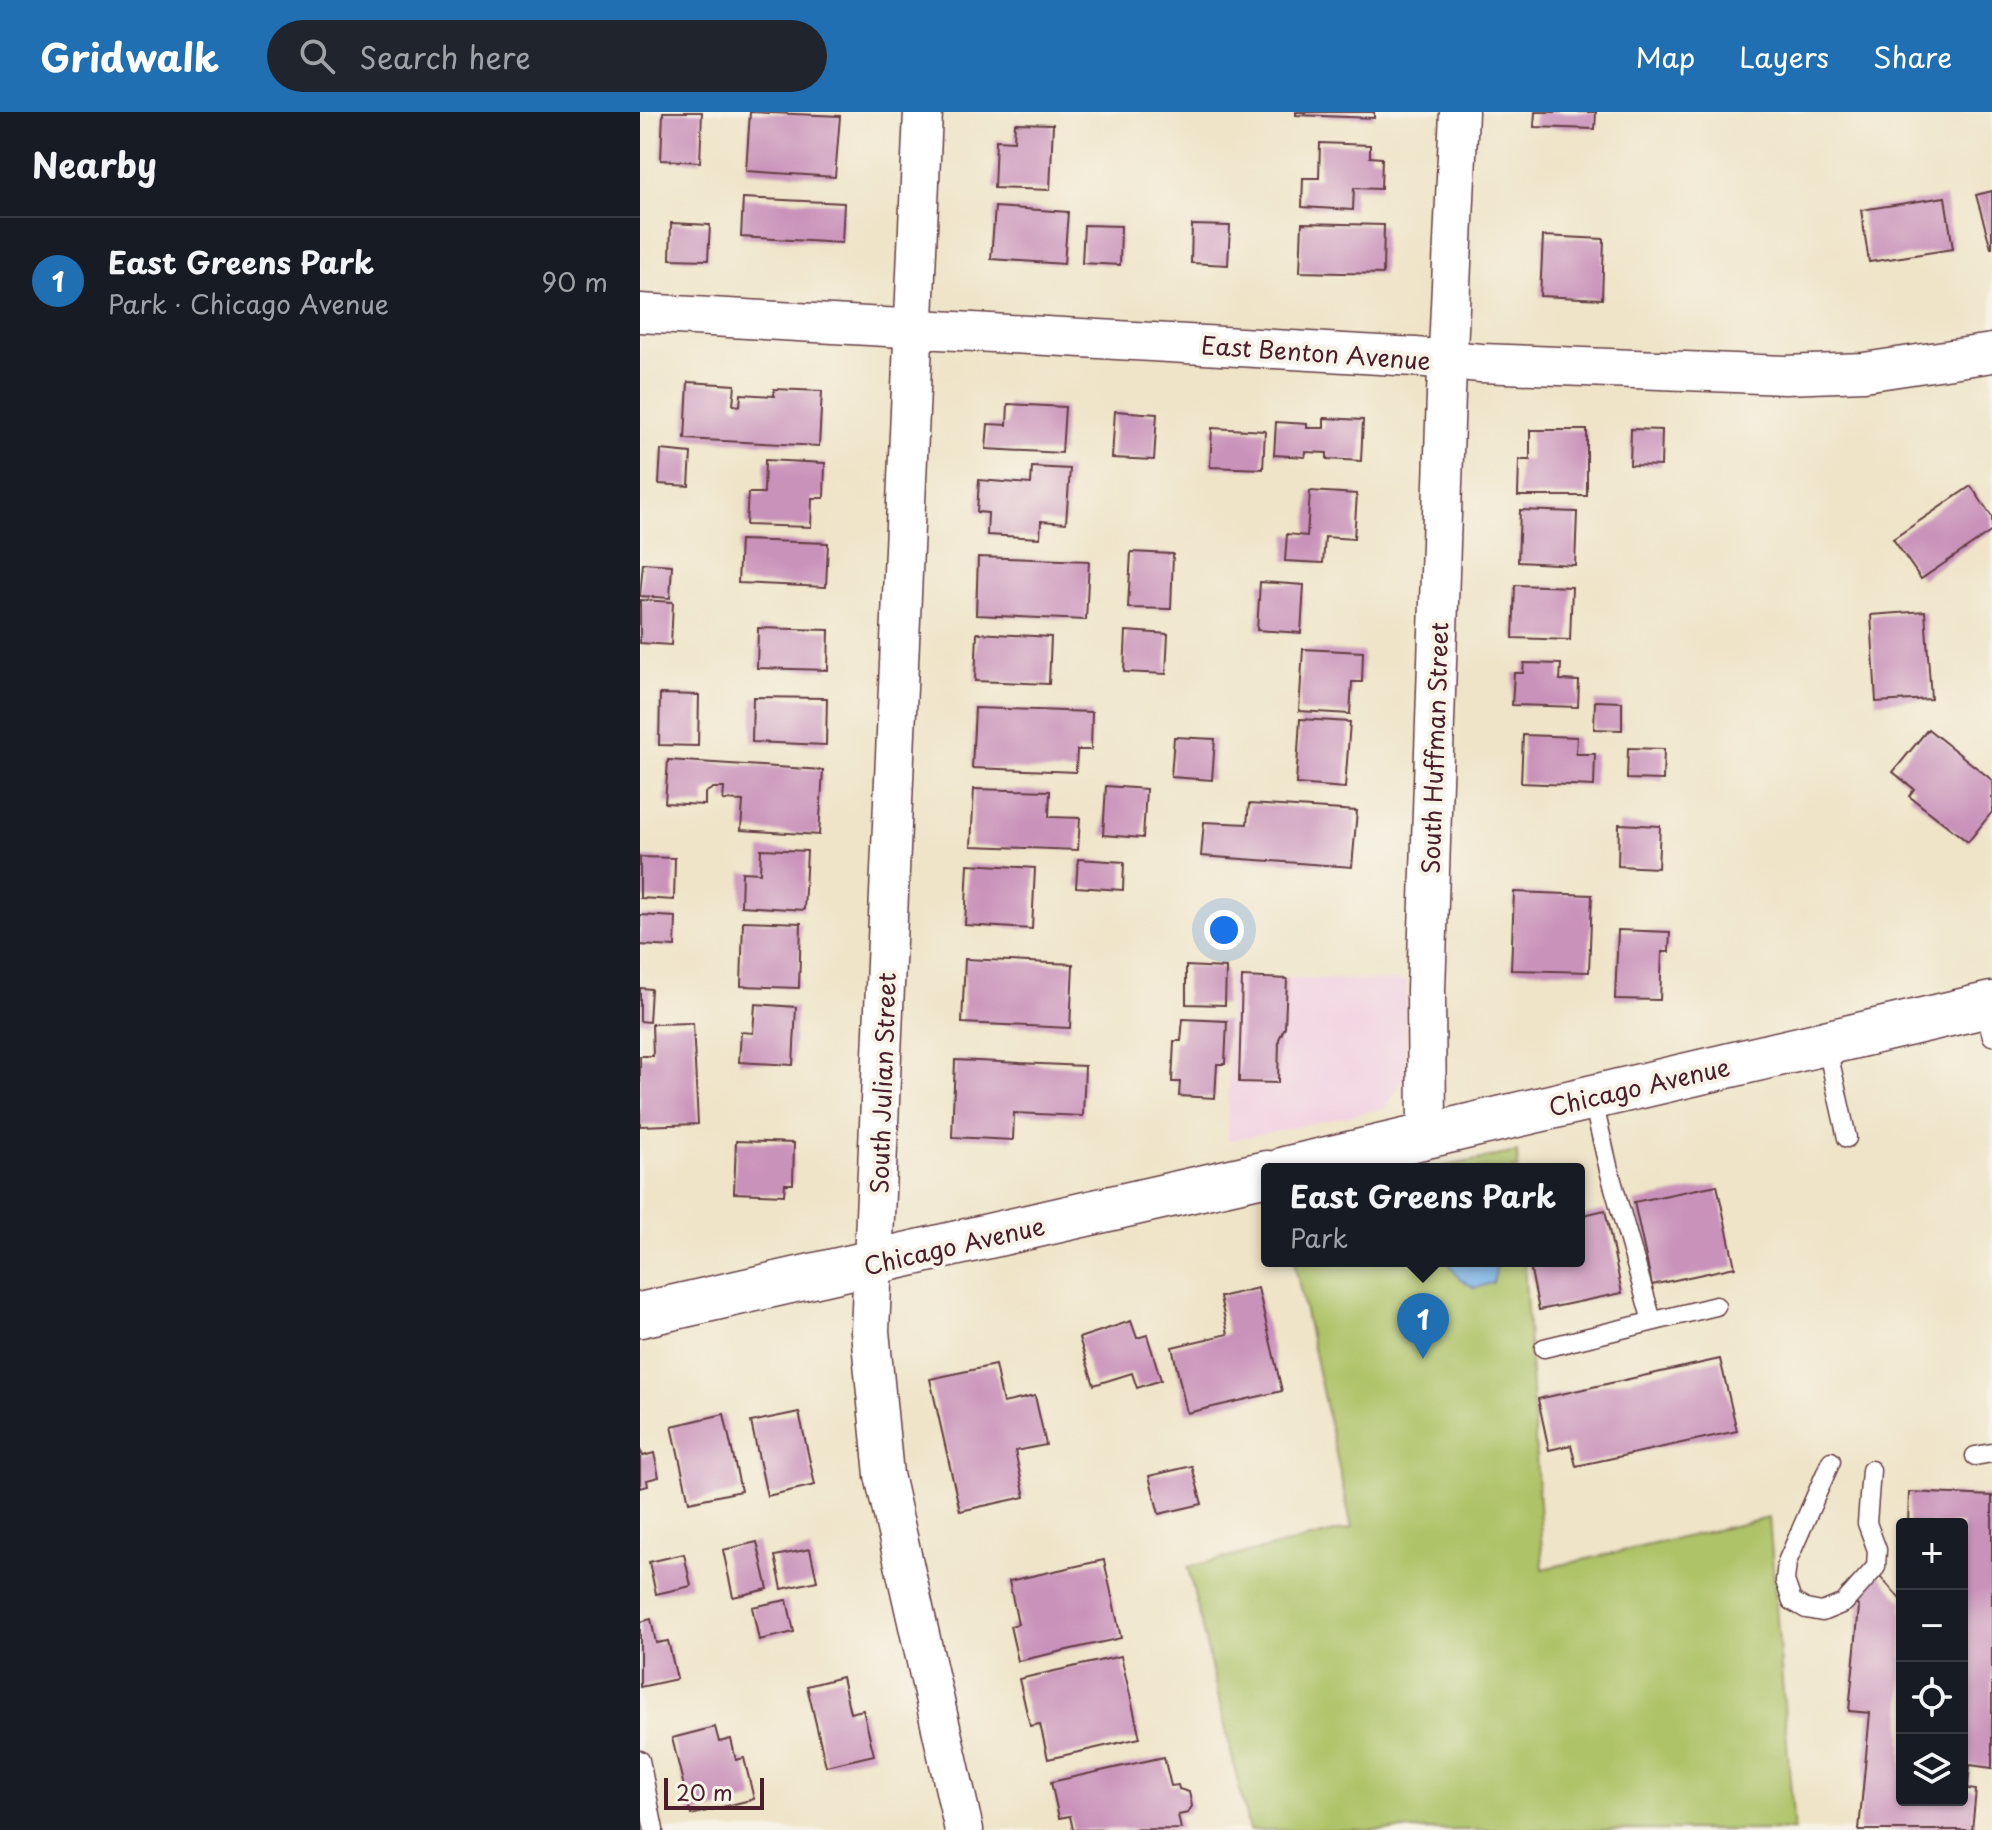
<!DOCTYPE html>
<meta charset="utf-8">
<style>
:root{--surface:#171b24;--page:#20242c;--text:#f1f3f6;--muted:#9ea1a6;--line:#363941;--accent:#1f6fb2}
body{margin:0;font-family:"Playpen Sans",sans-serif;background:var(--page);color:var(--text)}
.controls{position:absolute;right:24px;bottom:24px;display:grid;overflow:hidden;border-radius:8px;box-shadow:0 2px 6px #0004}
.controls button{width:72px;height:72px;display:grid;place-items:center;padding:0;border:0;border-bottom:2px solid var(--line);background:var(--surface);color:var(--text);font:40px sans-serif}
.scale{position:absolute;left:24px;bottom:20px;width:100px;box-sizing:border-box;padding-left:8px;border:4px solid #4a1f2b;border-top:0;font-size:22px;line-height:28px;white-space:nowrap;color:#4a1f2b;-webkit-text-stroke:6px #f7f3e8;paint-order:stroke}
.you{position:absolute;left:584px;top:818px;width:28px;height:28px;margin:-20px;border:6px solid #fff;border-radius:50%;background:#1a73e8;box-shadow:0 0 0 12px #1a73e833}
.badge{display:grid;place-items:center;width:52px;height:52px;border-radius:50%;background:var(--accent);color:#fff;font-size:26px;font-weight:700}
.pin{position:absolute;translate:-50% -66px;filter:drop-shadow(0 2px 4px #0008)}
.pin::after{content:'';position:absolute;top:42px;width:28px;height:24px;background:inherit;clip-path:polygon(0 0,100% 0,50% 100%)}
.popup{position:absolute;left:621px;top:1051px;width:324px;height:104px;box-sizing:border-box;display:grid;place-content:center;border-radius:8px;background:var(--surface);filter:drop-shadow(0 2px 6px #0005);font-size:26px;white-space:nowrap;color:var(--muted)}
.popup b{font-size:30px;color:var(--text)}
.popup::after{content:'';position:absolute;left:50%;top:100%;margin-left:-16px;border:16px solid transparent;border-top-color:var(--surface)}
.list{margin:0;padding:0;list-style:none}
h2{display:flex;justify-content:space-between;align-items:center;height:104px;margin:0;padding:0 32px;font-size:34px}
h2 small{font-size:26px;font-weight:400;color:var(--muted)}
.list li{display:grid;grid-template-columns:52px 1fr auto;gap:24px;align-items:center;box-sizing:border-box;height:128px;padding:0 32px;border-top:2px solid var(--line)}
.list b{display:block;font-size:30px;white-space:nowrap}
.list p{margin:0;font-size:26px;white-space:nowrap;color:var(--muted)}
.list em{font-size:26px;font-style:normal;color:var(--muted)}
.icon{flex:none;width:44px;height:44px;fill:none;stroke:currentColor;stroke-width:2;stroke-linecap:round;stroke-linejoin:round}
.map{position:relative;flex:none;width:1352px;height:1718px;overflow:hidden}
header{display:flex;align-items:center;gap:48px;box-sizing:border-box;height:112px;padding:0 40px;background:var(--accent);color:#fff}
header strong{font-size:38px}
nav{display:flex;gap:44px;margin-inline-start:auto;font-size:28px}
.search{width:560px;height:72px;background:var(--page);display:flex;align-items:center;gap:20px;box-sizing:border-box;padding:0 28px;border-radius:44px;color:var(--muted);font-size:30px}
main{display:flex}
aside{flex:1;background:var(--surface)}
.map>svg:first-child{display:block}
</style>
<header>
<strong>Gridwalk</strong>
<div class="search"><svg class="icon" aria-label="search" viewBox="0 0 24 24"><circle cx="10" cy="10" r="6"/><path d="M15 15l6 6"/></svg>Search here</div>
<nav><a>Map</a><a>Layers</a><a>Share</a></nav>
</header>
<main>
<aside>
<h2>Nearby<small></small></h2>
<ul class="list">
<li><span class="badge">1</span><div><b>East Greens Park</b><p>Park · Chicago Avenue</p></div><em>90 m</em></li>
</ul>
</aside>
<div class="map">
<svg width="1352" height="1718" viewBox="0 0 1352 1718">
<rect width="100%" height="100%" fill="#f7f3e8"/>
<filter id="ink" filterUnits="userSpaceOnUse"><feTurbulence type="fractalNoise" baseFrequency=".0125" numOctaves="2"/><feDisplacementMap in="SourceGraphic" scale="16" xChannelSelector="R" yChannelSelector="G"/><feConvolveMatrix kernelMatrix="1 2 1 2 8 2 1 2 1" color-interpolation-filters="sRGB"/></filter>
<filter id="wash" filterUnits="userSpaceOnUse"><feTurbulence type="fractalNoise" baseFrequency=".006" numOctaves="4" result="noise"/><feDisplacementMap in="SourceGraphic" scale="32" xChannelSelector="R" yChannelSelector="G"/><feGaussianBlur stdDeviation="1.8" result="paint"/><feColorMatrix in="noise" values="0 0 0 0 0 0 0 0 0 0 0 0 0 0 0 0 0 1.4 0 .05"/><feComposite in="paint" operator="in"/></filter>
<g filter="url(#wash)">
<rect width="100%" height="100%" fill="#efe4c8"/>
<polygon fill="#f1d0e2" points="589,864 767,869 766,963 746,996 588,1029"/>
<g fill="#aec367" stroke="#7c7149" stroke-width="2">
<polygon points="877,1040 878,1057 792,1057"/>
<polygon points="654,1149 884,1149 903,1457 1129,1406 1154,1718 609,1718 548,1455 712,1416"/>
</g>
<polygon fill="#77b2e8" stroke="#60688a" stroke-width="2" points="807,1149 858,1149 853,1171 835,1176 819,1166"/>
<g id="blocks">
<g fill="#c992ba">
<polygon points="23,0 62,0 60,50 21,48"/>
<polygon points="110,0 200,4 195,65 106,59"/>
<polygon points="656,0 734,0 734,6 656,3"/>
<polygon points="895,0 956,0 955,17 894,15"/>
<polygon points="375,11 413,12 410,78 354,76 356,28 374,29"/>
<polygon points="680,31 730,33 730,45 742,46 741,77 714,76 713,98 662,95 663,66 679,66"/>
<polygon points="1352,79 1352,136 1351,136 1336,83"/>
<polygon points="1305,85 1313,137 1229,150 1221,98"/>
<polygon points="103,86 204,91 202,131 101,125"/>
<polygon points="355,95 428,100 424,152 351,147"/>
<polygon points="31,111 70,113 68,148 30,147"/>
<polygon points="662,111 744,113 743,162 660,160"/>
<polygon points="444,113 481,114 480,153 442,151"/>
<polygon points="552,113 590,114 588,153 551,151"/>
<polygon points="903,124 964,127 962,187 900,184"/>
<polygon points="48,270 95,273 93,293 100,294 101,282 134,284 134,277 182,279 179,334 45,327"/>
<polygon points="368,292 425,295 422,341 346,337 348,312 367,313"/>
<polygon points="475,299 517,302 514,348 472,346"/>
<polygon points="684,306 723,308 721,349 687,347 687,341 666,340 665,345 634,343 636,310 667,312 667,316 684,316"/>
<polygon points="572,316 625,319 623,357 570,355"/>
<polygon points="991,317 1022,318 1021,354 990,353"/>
<polygon points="890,318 947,318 947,384 878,384 879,348 890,348"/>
<polygon points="21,338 51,341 49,374 19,372"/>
<polygon points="125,348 185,351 184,386 172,386 171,415 106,413 108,381 124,381"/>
<polygon points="392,355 430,357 426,411 401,409 400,426 347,423 348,401 337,400 339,368 391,372"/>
<polygon points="1331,374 1352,405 1352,419 1281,467 1253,427"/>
<polygon points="670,379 717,382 714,427 685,425 683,451 645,449 647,422 667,424"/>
<polygon points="880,398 937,400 935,453 878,450"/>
<polygon points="100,428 188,431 186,475 98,471"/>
<polygon points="491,440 533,442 531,497 488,496"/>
<polygon points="338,445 449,449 446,508 336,503"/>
<polygon points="3,451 32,453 30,486 0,484"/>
<polygon points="620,470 664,473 661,521 617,518"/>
<polygon points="875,473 932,475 930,528 873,526"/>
<polygon points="0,488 33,490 31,533 0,531"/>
<polygon points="1285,499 1291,587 1236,590 1231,503"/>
<polygon points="118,516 189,518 188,558 117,556"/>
<polygon points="486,519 528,522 526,562 484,560"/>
<polygon points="337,521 411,525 409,572 335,569"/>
<polygon points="663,537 723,540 722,570 712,570 710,602 659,599"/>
<polygon points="884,551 921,552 920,568 939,569 938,595 872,593 874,561 883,561"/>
<polygon points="20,582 59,583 58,634 19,633"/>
<polygon points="113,585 187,586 186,633 112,630"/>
<polygon points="955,589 982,590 982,618 954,617"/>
<polygon points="335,596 452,600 451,638 437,638 436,660 332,656"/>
<polygon points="660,607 710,610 705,676 656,672"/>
<polygon points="1288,617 1352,668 1352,700 1328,730 1269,684 1274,677 1253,660"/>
<polygon points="883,623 937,625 936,642 955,642 954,674 881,671"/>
<polygon points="534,625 575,627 572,668 531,665"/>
<polygon points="988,636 1024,637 1023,668 987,667"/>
<polygon points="28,648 183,658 179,723 101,718 103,689 83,688 84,676 73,676 65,681 65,693 25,691"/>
<polygon points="466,674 506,677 503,726 463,723"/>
<polygon points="334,677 410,679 409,705 440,706 438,738 331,734"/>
<polygon points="609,692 717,699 712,755 561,744 564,710 607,712"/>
<polygon points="979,712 1020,714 1018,756 978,754"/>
<polygon points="121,737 167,739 164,798 101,794 102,760 120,761"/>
<polygon points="0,745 35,746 34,788 0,786"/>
<polygon points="438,747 484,750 483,778 436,775"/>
<polygon points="328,752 395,756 392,817 325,813"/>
<polygon points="874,780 952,783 949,860 871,858"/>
<polygon points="0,803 36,805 35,835 0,833"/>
<polygon points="103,809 161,811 159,876 101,874"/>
<polygon points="978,818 1030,820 1029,840 1022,840 1020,888 975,887"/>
<polygon points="325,847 433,852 430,916 322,911"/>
<polygon points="546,854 586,856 585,893 546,892"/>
<polygon points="602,865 647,867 645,915 639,927 638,971 599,970"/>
<polygon points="0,876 11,877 9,910 0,909"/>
<polygon points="115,892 156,895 153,953 99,950 101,920 113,921"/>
<polygon points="543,907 587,909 585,952 577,952 575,986 539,984 540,970 532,970 534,929 541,929"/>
<polygon points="53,911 58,1012 0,1014 0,944 13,944 12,912"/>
<polygon points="315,948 445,954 443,1004 374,1001 373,1028 312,1025"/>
<polygon points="96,1029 154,1031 153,1072 145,1072 144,1083 94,1081"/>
<polygon points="1077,1073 1095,1155 1012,1173 994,1090"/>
<polygon points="965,1098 982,1181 899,1198 889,1149 939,1149 939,1104"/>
<polygon points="618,1176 642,1279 547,1301 532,1235 588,1222 580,1185"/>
<polygon points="491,1209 497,1226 507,1223 521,1268 497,1276 492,1261 454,1273 439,1226"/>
<polygon points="1080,1247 1097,1319 936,1354 931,1333 909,1338 898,1287"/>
<polygon points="355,1253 363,1291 395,1284 406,1333 375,1339 385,1385 320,1399 290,1267"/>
<polygon points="159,1300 175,1373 127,1384 111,1310"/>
<polygon points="84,1302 101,1379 49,1390 32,1314"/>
<polygon points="0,1338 3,1344 14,1341 19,1365 7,1368 8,1374 0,1376"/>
<polygon points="552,1354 562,1392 519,1402 509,1364"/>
<polygon points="1269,1380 1352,1384 1352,1656 1330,1653 1328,1677 1336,1678 1332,1718 1219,1718 1230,1601 1209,1599 1219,1495 1202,1477 1229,1452 1262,1489 1262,1688 1322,1688 1322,1412 1268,1412"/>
<polygon points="117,1430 128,1477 93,1485 83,1438"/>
<polygon points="170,1437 177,1469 142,1477 135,1444"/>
<polygon points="44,1442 51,1474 16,1482 9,1450"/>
<polygon points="464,1448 481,1526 378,1549 370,1514 378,1512 369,1469"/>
<polygon points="147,1488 154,1520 119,1528 112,1495"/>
<polygon points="11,1507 16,1531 28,1529 37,1567 0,1575 0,1510"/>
<polygon points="481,1544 500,1626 408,1647 400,1612 390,1614 379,1567"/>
<polygon points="202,1565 210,1601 223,1598 234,1643 186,1654 167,1574"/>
<polygon points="75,1615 79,1630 91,1627 96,1648 104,1646 114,1687 51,1703 32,1626"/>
<polygon points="524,1645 531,1674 538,1673 539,1677 549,1680 552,1694 548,1701 538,1703 541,1717 433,1718 430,1704 419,1706 411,1670"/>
</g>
</g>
</g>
<g filter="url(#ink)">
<use href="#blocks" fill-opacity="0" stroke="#633d43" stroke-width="2"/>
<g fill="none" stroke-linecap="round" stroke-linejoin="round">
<g stroke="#633d43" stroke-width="21">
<g id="lane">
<polyline points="1344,893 1352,924"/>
<polyline points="1186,931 1207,1026"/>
<polyline points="952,985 969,1058 1012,1209"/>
<polyline points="904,1236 1076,1194"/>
<polyline points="1335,1344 1352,1341"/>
<polyline points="1191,1349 1147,1450 1145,1469 1152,1489 1166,1497 1182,1500 1204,1491 1236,1455 1237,1438 1227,1411 1231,1358"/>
<polyline points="0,1648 14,1718"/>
</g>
</g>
<g stroke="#633d43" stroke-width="41">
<g id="street">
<polyline points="283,0 230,1219 244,1363 324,1718"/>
<polyline points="0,201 775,245 841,251 1145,263 1224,260 1352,241"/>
<polyline points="787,1023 786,878 806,282 819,0"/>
</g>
</g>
<g stroke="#633d43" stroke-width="47">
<g id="secondary">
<polyline points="645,1057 1352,892"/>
<polyline points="0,1203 627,1061"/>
</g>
</g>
<use href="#lane" stroke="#fff" stroke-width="18"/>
<use href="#street" stroke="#fff" stroke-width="38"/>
<use href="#secondary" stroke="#fff" stroke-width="44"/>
</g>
</g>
<g text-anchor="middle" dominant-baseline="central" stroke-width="8" stroke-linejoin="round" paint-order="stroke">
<g font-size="24" fill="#4a1f2b" stroke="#f7f3e8">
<text transform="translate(676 240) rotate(4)">East Benton Avenue</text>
<text transform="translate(794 636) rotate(-88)">South Huffman Street</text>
<text transform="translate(242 971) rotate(-88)">South Julian Street</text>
<text transform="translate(999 974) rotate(-13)">Chicago Avenue</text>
<text transform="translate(314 1133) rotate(-13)">Chicago Avenue</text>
</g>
</g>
</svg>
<div class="controls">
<button>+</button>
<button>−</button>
<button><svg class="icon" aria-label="locate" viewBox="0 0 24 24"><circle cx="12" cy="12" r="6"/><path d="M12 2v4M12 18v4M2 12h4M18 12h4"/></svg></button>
<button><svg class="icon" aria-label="layers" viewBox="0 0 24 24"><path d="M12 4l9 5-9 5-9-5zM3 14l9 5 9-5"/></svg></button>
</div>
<div class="scale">20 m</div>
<div class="you"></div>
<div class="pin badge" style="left:783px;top:1247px">1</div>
<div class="popup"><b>East Greens Park</b>Park</div>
</div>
</main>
